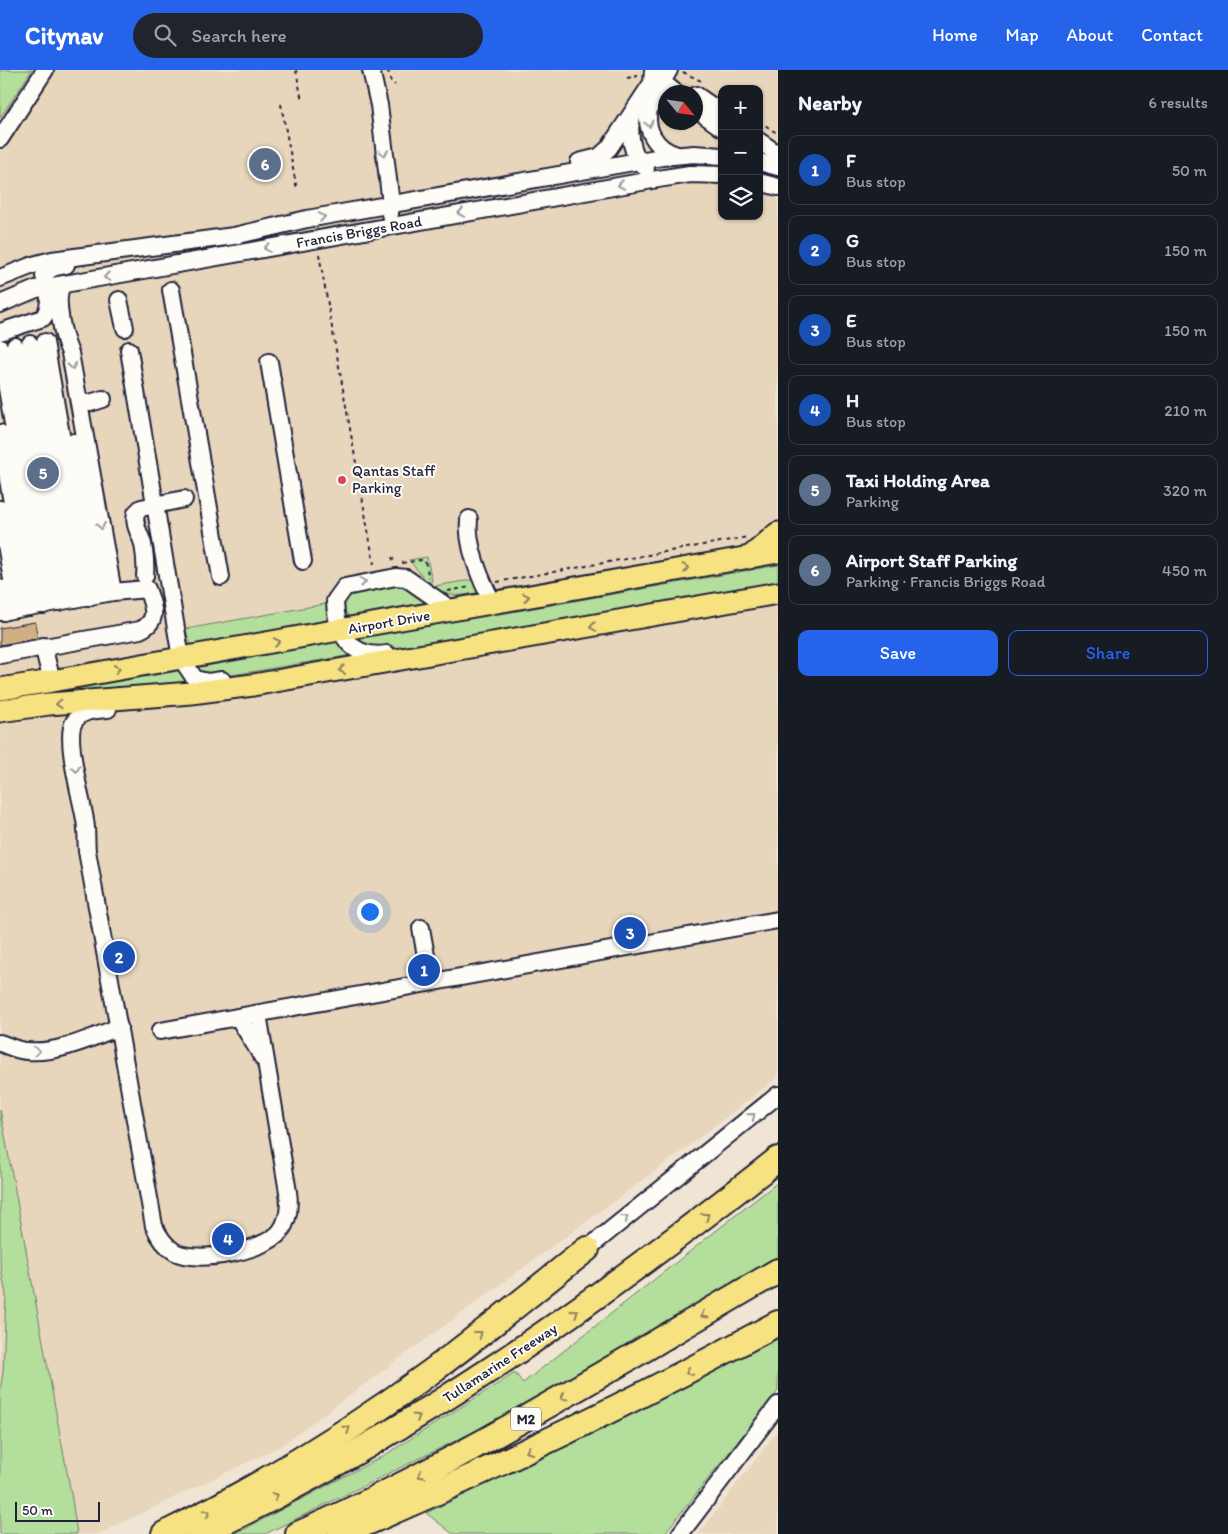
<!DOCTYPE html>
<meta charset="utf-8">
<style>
:root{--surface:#171b24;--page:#20242c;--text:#f1f3f6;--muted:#9ea1a6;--line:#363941;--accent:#2563eb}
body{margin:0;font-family:Itim,sans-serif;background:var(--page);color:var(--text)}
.controls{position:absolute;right:15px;top:15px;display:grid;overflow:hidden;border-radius:10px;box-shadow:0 1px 4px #0004}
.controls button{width:45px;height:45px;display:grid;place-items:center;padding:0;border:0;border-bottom:1px solid var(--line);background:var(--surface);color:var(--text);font:25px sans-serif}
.compass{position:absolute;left:658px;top:15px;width:45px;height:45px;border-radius:50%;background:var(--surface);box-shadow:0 1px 4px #0004;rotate:119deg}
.scale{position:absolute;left:15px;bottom:12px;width:85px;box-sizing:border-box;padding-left:5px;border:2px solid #22223b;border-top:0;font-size:14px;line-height:18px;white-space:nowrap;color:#22223b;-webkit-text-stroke:4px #fdfcf7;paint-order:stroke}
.you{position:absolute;left:369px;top:841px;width:18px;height:18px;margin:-12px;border:4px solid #fff;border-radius:50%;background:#1a73e8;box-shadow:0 0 0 8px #1a73e833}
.badge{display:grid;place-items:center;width:32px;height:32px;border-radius:50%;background:var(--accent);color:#fff;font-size:16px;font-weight:700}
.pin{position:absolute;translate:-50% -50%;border:2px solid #fff;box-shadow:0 1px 5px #0006}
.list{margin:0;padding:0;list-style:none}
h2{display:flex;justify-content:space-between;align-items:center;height:65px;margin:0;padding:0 20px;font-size:21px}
h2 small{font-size:16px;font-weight:400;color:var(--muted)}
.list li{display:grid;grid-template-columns:32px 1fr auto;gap:15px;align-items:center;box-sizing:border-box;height:70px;margin:0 10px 10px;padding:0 10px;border:1px solid var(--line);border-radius:10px}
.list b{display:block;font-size:19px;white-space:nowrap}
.list p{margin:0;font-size:16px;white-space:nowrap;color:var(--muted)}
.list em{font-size:16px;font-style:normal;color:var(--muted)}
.actions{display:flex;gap:10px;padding:15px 20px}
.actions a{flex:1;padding:11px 0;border:1px solid var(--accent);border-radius:10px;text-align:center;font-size:18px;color:var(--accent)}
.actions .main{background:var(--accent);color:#fff}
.icon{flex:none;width:28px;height:28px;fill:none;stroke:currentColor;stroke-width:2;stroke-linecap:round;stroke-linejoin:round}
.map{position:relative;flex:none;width:778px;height:1464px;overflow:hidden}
header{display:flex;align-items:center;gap:30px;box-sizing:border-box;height:70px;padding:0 25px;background:var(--accent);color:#fff}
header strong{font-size:24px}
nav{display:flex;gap:28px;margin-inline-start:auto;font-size:18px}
.search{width:350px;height:45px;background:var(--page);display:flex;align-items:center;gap:12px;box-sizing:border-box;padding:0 18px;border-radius:28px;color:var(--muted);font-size:19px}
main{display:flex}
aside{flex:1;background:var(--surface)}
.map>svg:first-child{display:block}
</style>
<header>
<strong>Citynav</strong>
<div class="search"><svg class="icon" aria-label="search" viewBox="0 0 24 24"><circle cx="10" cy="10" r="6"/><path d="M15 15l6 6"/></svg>Search here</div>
<nav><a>Home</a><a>Map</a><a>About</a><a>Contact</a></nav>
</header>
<main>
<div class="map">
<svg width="778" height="1464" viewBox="0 0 778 1464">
<rect width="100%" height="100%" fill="#f0e5d4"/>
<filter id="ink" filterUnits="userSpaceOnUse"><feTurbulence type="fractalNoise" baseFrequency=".02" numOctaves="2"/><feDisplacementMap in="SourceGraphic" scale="10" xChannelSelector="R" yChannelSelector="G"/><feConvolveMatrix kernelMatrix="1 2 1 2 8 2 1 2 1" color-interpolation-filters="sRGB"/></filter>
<g filter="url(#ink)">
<g fill="#e7d5bc" fill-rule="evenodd">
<path d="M0,0H778V1007L681,1082L279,1377L98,1464H0ZM722,19H759V146H722ZM666,22H696V52H666Z"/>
<polygon points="778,1360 778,1464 699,1464"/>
</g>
<g fill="#b3de9b" stroke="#6a806b">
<polygon points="0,0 32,0 0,48"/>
<polygon points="427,487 432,511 428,513 409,490"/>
<polygon points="778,495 778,516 493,566 462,567 377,581 354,570 358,564 457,547 506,543"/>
<path d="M476,509L481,522C462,525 450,530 435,516Z"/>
<polygon points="402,513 430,531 421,540 354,550 344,542 342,533 346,525"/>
<polygon points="325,534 330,538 325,553 194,576 189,572 186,559"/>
<polygon points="335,568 352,585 214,608 206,608 195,598 197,592"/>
<polygon points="180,598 188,614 0,634 0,626"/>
<polygon points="0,1039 72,1429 77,1464 0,1464 0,1320 3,1302 6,1225 0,1193"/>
<polygon points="778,1112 778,1186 627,1278 506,1346 265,1464 235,1464 385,1385 515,1303 523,1313"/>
<polygon points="778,1266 778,1321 664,1464 453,1464 426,1443 603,1359"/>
</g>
<g fill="#d1af84" stroke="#22223b">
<polygon points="35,552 38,568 0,575 0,558"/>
<polygon points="638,853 642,864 620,868 620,857"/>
<polygon points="114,877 126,877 129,895 118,898"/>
<polygon points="433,892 436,901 414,905 414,894 427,896"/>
<polygon points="236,1159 239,1171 218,1175 217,1162"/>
</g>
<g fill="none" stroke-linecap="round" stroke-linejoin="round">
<g stroke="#22223b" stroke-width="20">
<g id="minor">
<polyline points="371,0 379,35 391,134 390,144"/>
<path d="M669,0C657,21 639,43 653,67C659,77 666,82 677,85"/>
<polyline points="653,14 662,12 675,22"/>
<polyline points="696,25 722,43"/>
<polyline points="696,39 722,58"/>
<path d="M633,43C627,60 631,87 646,98"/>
<polyline points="0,69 45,0"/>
<polyline points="759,71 778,84"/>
<polyline points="579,92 599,87 609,78 652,13 653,0"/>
<polyline points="759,92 778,97"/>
<polyline points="759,112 778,117"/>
<polyline points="0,208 33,195 52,190 234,166 307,149 662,87 694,84 722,86"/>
<path d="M62,215C54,230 63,267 70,283L113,522"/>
<polyline points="171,220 221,507"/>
<polyline points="119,230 125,258"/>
<polyline points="0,234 36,219 658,109 690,104 722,105"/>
<path d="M0,262L43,248C52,236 49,219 44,206C48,197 57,197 66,195"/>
<polyline points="45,272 89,527"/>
<polyline points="30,274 74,529"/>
<polyline points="15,276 59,532"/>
<polyline points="0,278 44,535"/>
<polyline points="129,280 181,588 195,609 208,612 222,610"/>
<polyline points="269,292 303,491"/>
<polyline points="79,331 90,333 103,329"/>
<polyline points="0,363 30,537"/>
<polyline points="74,372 101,524"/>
<polyline points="0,439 17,539"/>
<path d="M469,449C466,475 481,511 493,533"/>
<path d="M145,506C146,496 145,485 143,474C140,463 133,455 136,443L141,438L184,429"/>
<polyline points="0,518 4,542"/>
<path d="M0,542L113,522L147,519C153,535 160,551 140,560L0,585"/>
<polyline points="43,576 52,611"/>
<path d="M387,584C351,590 336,563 335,531L345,517L396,507L406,508L452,540"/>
<path d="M108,639C95,640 81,640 74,652C64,668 82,730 85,750C87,760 86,771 87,781L154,1156C159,1167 165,1176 175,1182C197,1194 264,1181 280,1162C289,1150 290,1136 288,1122L258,944"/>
<polyline points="421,858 426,886"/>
<polyline points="238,947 263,988"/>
<polyline points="160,961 778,850"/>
<path d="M0,973C9,976 18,981 27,981C57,984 91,968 119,957"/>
<polyline points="587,1179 778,1025"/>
<polyline points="680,1464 778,1335"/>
</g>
</g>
<g stroke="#22223b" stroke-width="25">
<g id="major">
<polyline points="749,488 778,463"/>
<polyline points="0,619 52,611 778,482"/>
<polyline points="0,641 49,634 191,623 253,615 778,523"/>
</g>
</g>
<g stroke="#22223b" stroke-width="28">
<g id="highway">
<path d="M164,1464C258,1418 348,1363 432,1301C485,1262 536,1219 587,1179"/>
<path d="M200,1464C409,1366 597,1232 778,1089"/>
<path d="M298,1464C466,1390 620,1292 778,1201"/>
<path d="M341,1464C490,1401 635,1331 778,1253"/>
</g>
</g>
<g stroke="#22223b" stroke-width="2" stroke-dasharray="4 4" stroke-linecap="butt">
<polyline points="296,0 302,31"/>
<polyline points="388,0 390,10 395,15"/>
<polyline points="683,2 703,12"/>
<polyline points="627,8 638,6"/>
<polyline points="281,34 297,120"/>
<polyline points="759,51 778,64"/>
<polyline points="319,184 374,494"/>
<polyline points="392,487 395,494"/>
<polyline points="402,493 421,490 425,491 429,508"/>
<polyline points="497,512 748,467"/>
<polyline points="448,521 470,517"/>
</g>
<use href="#minor" stroke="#fdfcf7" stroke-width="16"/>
<use href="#major" stroke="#f7e281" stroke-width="21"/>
<use href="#highway" stroke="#f7e281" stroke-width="24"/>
</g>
<defs><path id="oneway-chevron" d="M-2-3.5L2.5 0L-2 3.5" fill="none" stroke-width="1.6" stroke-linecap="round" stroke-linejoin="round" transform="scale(1.25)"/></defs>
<g stroke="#9a9aa2">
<use href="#oneway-chevron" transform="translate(649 54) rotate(77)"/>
<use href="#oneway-chevron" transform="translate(384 83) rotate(84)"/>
<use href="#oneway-chevron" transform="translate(621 115) rotate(170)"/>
<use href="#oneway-chevron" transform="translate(461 143) rotate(170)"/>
<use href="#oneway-chevron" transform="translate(322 147) rotate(-10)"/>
<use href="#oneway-chevron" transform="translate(267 178) rotate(170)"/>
<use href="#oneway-chevron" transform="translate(107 207) rotate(170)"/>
<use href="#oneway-chevron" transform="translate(72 296) rotate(80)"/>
<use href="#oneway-chevron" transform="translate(101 456) rotate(80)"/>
<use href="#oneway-chevron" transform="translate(363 512) rotate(-10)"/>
<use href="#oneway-chevron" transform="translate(76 699) rotate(80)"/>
<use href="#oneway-chevron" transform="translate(37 981) rotate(-5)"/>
<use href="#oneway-chevron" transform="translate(752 1046) rotate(-39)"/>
<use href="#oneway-chevron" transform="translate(625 1148) rotate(-39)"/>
</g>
<g stroke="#8c825e">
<use href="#oneway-chevron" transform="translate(686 498) rotate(-10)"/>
<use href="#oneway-chevron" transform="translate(526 527) rotate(-10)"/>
<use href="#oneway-chevron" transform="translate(593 557) rotate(170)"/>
<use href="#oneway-chevron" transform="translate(277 572) rotate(-10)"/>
<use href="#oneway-chevron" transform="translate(117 599) rotate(-10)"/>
<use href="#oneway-chevron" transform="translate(342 600) rotate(170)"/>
<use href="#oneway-chevron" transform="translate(59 634) rotate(177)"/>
<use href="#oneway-chevron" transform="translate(706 1146) rotate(-38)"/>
<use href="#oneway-chevron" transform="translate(575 1243) rotate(-36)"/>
<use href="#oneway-chevron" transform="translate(704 1245) rotate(149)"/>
<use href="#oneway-chevron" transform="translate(479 1264) rotate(-38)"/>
<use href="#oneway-chevron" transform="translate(689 1302) rotate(152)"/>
<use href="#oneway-chevron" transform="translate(564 1327) rotate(151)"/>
<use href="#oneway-chevron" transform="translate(417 1347) rotate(-31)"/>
<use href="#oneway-chevron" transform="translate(347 1359) rotate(-34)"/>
<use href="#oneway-chevron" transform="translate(529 1381) rotate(155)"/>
<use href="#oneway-chevron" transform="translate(421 1405) rotate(153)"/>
<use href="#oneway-chevron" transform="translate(275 1426) rotate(-28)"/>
<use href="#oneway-chevron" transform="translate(207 1443) rotate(-26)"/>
</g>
</g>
<circle fill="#d1495b" stroke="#fdfcf7" stroke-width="2" cx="342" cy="410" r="5"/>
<g text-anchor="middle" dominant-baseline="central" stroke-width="4" stroke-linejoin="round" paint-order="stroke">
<rect fill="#fdfcf7" stroke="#646373" stroke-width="1" x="511" y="1337.5" width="30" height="23" rx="4"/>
<g font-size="14" font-weight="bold" fill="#22223b">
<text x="526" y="1349">M2</text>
</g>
<g font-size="15" fill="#22223b" stroke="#fdfcf7">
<text transform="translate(359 162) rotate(-10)">Francis Briggs Road</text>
<text transform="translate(389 552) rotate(-10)">Airport Drive</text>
<text transform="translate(500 1293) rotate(-33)">Tullamarine Freeway</text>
</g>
<g font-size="15" fill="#22223b" stroke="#fdfcf7" text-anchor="start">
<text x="352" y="401">Qantas Staff<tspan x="352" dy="17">Parking</tspan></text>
</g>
</g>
</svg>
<div class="controls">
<button>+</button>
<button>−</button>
<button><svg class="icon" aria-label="layers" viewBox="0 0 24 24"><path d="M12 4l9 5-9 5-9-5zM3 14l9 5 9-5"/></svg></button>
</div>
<svg class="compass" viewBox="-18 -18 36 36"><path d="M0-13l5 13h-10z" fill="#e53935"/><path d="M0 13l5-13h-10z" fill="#9ea1a6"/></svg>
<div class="scale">50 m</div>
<div class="you"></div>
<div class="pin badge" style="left:424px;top:900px;background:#1a4fb4">1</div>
<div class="pin badge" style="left:119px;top:887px;background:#1a4fb4">2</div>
<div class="pin badge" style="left:630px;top:863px;background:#1a4fb4">3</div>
<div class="pin badge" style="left:228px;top:1169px;background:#1a4fb4">4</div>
<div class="pin badge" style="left:43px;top:403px;background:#5c6f8a">5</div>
<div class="pin badge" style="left:265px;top:94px;background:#5c6f8a">6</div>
</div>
<aside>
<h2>Nearby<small>6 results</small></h2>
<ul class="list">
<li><span class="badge" style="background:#1a4fb4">1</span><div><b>F</b><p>Bus stop</p></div><em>50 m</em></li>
<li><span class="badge" style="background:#1a4fb4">2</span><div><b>G</b><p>Bus stop</p></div><em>150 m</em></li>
<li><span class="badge" style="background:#1a4fb4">3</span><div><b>E</b><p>Bus stop</p></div><em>150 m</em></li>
<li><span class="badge" style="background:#1a4fb4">4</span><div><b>H</b><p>Bus stop</p></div><em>210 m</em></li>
<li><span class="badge" style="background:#5c6f8a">5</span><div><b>Taxi Holding Area</b><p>Parking</p></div><em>320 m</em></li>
<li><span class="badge" style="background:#5c6f8a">6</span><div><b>Airport Staff Parking</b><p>Parking · Francis Briggs Road</p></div><em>450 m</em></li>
</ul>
<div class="actions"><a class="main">Save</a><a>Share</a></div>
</aside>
</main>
